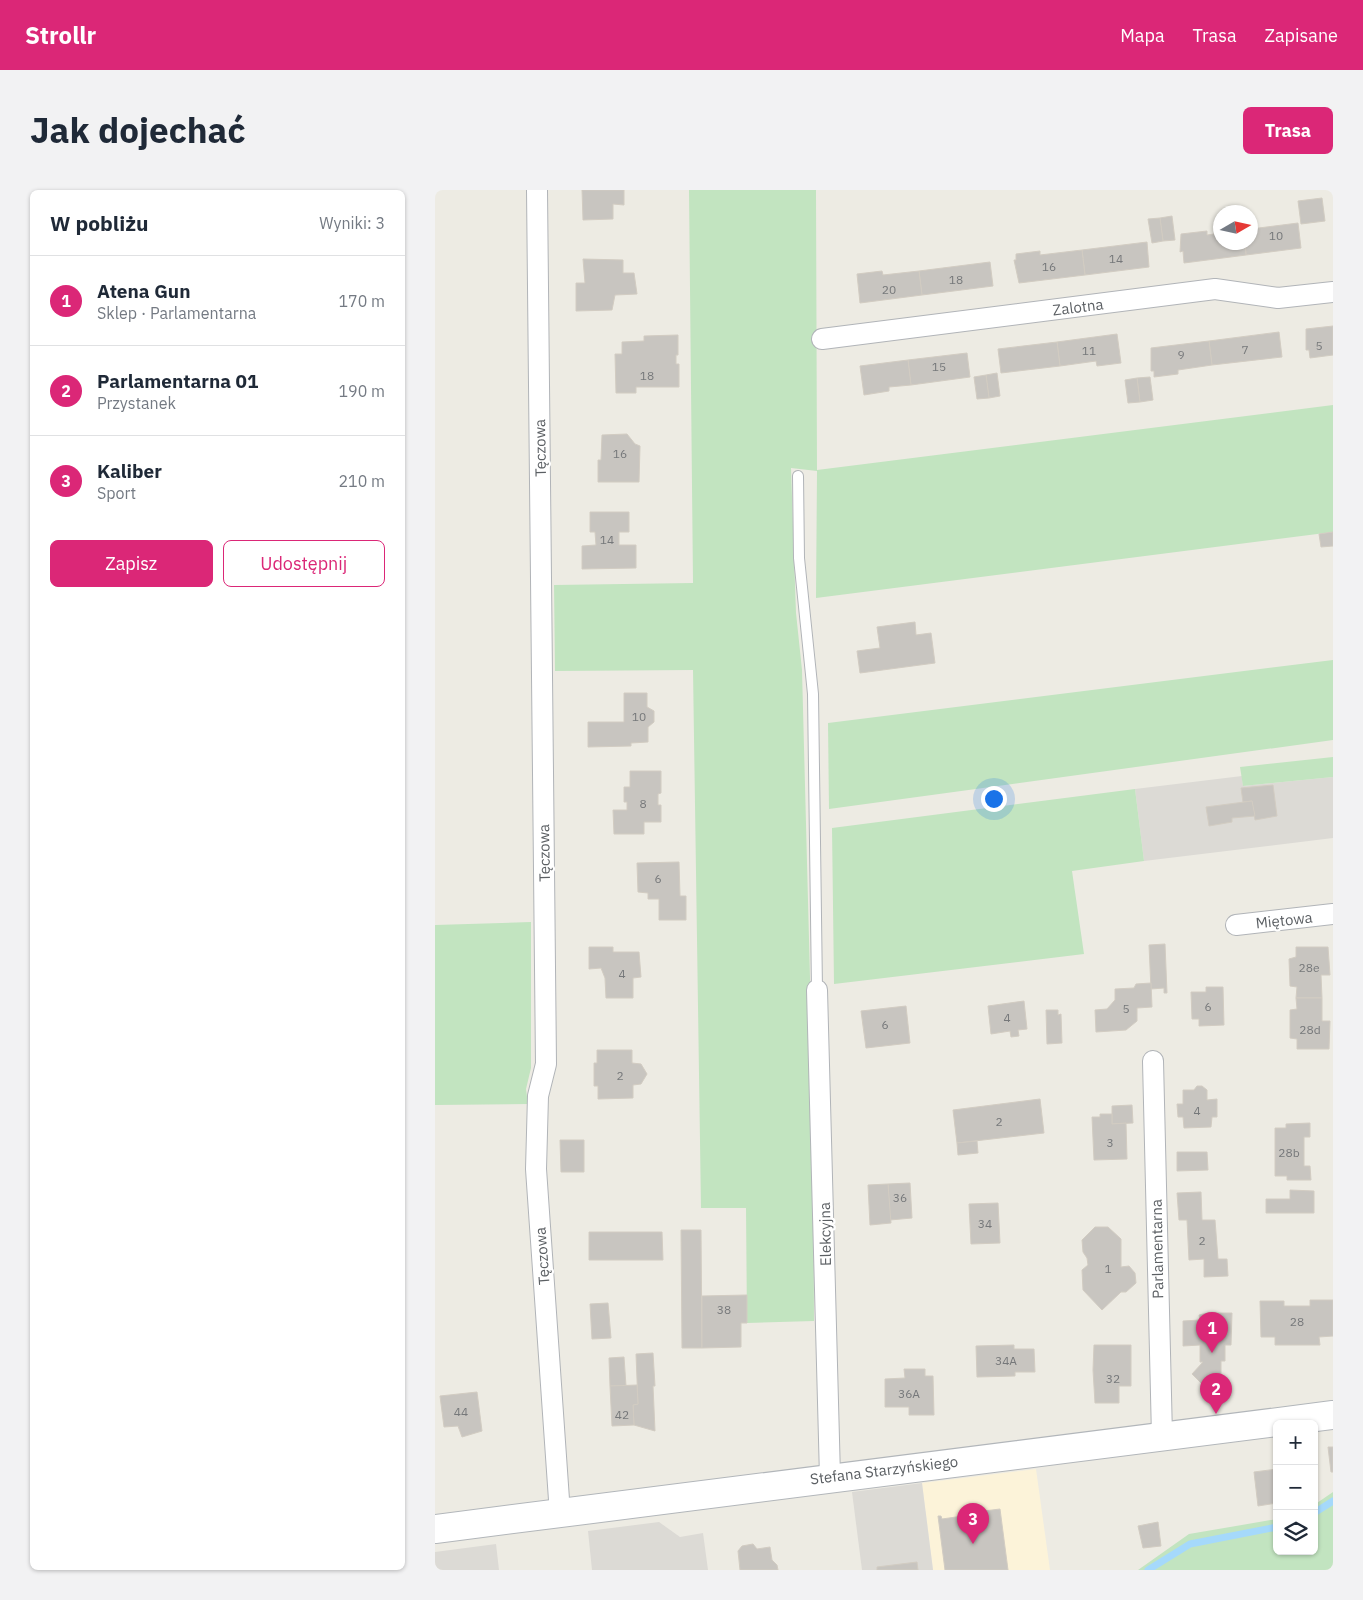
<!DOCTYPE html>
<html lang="pl">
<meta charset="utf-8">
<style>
:root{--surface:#fff;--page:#f2f2f3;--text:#1f2937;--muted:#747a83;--line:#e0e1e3;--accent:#db2777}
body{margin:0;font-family:"IBM Plex Sans",sans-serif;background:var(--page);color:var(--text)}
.controls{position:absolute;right:15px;bottom:15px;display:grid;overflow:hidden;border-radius:8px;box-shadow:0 1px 4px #0004}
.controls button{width:45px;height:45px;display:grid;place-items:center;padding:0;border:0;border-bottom:1px solid var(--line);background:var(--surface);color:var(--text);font:25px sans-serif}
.compass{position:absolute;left:778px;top:15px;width:45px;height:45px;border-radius:50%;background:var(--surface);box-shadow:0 1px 4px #0004;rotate:81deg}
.you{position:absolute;left:558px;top:608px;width:18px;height:18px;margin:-12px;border:4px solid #fff;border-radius:50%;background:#1a73e8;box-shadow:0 0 0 8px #1a73e833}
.badge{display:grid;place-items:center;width:32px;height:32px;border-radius:50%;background:var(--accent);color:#fff;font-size:16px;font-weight:700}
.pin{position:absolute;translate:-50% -41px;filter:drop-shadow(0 1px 2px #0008)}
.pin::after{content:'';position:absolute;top:26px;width:18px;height:15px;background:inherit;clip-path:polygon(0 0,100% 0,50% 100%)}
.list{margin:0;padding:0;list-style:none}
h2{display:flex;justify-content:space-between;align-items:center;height:65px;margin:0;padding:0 20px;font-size:21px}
h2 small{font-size:16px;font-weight:400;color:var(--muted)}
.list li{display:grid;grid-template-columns:32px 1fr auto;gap:15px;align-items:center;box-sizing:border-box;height:90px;padding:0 20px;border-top:1px solid var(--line)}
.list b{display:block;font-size:19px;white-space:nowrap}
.list p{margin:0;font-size:16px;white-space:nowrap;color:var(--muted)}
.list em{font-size:16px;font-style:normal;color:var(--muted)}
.actions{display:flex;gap:10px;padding:15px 20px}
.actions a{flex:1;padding:11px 0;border:1px solid var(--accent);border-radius:8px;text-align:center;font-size:18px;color:var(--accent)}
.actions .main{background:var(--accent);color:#fff}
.icon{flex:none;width:28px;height:28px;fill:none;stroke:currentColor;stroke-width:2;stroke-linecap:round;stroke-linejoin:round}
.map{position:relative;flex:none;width:898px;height:1380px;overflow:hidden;border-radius:8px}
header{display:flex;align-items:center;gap:30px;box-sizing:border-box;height:70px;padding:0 25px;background:var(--accent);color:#fff}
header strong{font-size:24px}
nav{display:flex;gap:28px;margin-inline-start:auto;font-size:18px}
.intro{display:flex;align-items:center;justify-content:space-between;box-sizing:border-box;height:120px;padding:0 30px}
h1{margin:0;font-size:35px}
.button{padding:12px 22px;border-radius:8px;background:var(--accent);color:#fff;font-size:18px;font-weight:700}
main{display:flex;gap:30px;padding:0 30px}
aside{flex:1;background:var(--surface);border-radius:8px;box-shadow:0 1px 4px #0004}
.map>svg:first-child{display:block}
</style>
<header>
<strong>Strollr</strong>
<nav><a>Mapa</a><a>Trasa</a><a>Zapisane</a></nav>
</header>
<div class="intro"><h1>Jak dojechać</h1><a class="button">Trasa</a></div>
<main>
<aside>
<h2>W pobliżu<small>Wyniki: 3</small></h2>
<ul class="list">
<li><span class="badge">1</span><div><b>Atena Gun</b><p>Sklep · Parlamentarna</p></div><em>170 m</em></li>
<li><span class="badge">2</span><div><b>Parlamentarna 01</b><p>Przystanek</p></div><em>190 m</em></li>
<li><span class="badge">3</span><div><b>Kaliber</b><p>Sport</p></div><em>210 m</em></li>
</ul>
<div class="actions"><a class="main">Zapisz</a><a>Udostępnij</a></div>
</aside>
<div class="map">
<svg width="898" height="1380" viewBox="0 0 898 1380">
<rect width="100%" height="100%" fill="#edebe3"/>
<polygon fill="#fcf3d9" points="601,1279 615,1380 498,1380 487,1293"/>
<g fill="#dcdad5">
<polygon points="807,586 808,596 898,587 898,648 709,671 700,599"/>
<polygon points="487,1293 498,1380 427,1380 417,1302"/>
<polygon points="224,1332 245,1347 268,1343 273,1380 157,1380 153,1341"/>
<polygon points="61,1354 64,1380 0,1380 0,1362"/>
</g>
<g fill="#c2e4c0">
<polygon points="254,0 381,0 382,280 898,215 898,342 381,408 382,281 356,278 361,423 367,480 378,903 379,1131 312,1133 311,1018 266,1018 258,480 120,481 119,395 258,393"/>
<polygon points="898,470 898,550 394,619 393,533"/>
<polygon points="898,567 898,587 808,596 805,577"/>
<polygon points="700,599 709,671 637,681 649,764 399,794 397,638"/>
<polygon points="96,732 96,878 91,899 93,914 0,915 0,735"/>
<polygon points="898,1302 898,1380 703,1380 754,1344 842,1329 842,1361 879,1361 879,1315"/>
</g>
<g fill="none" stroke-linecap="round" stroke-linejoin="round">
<g stroke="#a5d9fb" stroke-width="7">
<polyline points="879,1323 898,1311"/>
<polyline points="713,1380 755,1354 842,1337"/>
</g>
</g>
<g fill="#c8c5c0" stroke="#d2ccc2">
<polygon points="147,0 189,0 189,15 178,14 178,29 148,30"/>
<polygon points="887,8 890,31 866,34 863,11"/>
<polygon points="737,26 740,50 728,51 725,28"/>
<polygon points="725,28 728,51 717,53 713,29"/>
<polygon points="863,33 866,58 811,65 810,52 816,52 816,39"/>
<polygon points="772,41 772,45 786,43 786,52 810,52 811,65 749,73 748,61 745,62 746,44"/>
<polygon points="712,52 714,77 650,85 647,60"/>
<polygon points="647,60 650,85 584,93 579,70 581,70 581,64 605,61 605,65"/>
<polygon points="148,69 188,70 188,83 199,83 202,104 180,105 177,120 141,121 141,93 150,93"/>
<polygon points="555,72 558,96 487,105 484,81"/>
<polygon points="447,81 448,85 484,81 487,105 425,113 422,84"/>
<polygon points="898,136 898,165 875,168 874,160 871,160 871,139"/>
<polygon points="844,142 847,167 777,175 774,151"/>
<polygon points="682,144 686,173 662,176 661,171 625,176 622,152"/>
<polygon points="243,145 243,165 241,165 241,174 244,174 244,197 201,197 201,203 181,203 180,164 187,164 187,152 209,151 209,146"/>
<polygon points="774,151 777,175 743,180 743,184 719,187 719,181 716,181 716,158"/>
<polygon points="622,152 625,176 566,183 563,159"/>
<polygon points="532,163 535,187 476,195 473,170"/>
<polygon points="473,170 476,195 454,197 454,201 429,205 425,176"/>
<polygon points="562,183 565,206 554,208 551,185"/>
<polygon points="551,185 554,208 542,209 539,187"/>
<polygon points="715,187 718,210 705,212 702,188"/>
<polygon points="702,188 705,212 693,213 690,190"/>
<polygon points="192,244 200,254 205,256 204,292 163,292 163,270 166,270 167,245"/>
<polygon points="155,322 194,322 194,342 184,342 184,355 201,355 201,378 147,379 147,356 161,355 160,342 155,342"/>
<polygon points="898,342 898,356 886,357 884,344"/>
<polygon points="480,432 481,445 496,443 500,473 425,483 422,461 445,458 442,437"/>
<polygon points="189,503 212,503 212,517 219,521 219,532 213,537 213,552 196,553 196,556 153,557 153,532 189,532"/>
<polygon points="195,581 226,581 226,603 223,604 223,615 226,615 226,632 209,632 209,644 179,644 178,620 192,620 192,612 189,612 189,597 195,597"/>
<polygon points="838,595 842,626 820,630 817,611 808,612 806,598"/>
<polygon points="817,611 820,626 797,628 797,632 774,636 771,617"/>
<polygon points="244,672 245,706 251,706 251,730 224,730 224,709 213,709 213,703 203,702 202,673"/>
<polygon points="730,754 732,803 729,803 729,798 716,799 714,755"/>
<polygon points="154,757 178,757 178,762 204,762 206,787 198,788 198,808 171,808 170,788 166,778 154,779"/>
<polygon points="861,757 893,757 895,785 886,785 887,808 861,808 862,797 855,796 854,769 861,767"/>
<polygon points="716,793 717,817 702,818 702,831 691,840 661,842 660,820 672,819 680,810 680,799 699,798 701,794"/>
<polygon points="771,797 788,797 789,835 764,836 764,829 757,829 756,802 771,802"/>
<polygon points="861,808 887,808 887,831 895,831 894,859 862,859 862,849 855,848 855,820 862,819"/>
<polygon points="589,811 592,839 583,840 584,846 576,847 575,841 556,844 553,816"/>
<polygon points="471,816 475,853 431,858 426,821"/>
<polygon points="611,820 623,820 623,825 626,824 627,853 612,854"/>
<polygon points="162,860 197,860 197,873 206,874 212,884 206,894 198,895 198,908 163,909 163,896 159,896 159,873 162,873"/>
<polygon points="762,896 767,896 772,900 772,910 782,909 782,927 777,927 776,937 749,938 748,927 743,927 742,914 748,914 748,900 759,900"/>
<polygon points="605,909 609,943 522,953 518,920"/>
<polygon points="697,915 698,933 677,934 677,916"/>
<polygon points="665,924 677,924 677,934 691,933 692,969 659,970 657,927 665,927"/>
<polygon points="875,933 875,947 869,947 869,976 875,976 876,990 852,990 852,986 840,986 840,938 851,938 851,934"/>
<polygon points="125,950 149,950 149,982 126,982"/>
<polygon points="542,951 543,963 523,965 522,953"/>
<polygon points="742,962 772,962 773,980 742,981"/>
<polygon points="475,993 477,1028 455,1030 453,994"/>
<polygon points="453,994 456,1033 435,1035 433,995"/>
<polygon points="855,1000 879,1001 879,1023 831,1023 831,1009 855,1009"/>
<polygon points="766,1002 767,1030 780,1030 783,1069 792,1069 793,1086 769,1087 769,1069 754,1070 752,1030 744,1030 742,1003"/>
<polygon points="563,1013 565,1053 536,1054 534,1014"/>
<polygon points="660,1037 673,1037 686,1049 686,1077 694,1076 700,1083 701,1093 691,1102 686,1102 667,1120 648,1100 647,1080 653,1075 652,1068 648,1062 647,1050"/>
<polygon points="246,1040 266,1040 267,1158 247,1158"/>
<polygon points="154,1042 227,1042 228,1070 154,1070"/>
<polygon points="312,1105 312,1133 306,1133 306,1157 267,1158 267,1106"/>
<polygon points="875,1110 898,1110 898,1146 884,1147 885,1155 840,1155 840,1147 826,1147 825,1111 849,1111 849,1116 875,1116"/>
<polygon points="173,1113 176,1148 157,1149 155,1114"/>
<polygon points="773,1123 797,1123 796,1155 790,1155 790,1171 786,1171 786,1186 773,1200 757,1184 768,1172 765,1172 765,1155 748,1156 748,1131 765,1130 764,1125"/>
<polygon points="579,1155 579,1159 599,1159 600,1182 580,1182 580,1186 542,1187 541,1156"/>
<polygon points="659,1155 696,1155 696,1196 684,1196 684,1213 660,1213 658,1180"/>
<polygon points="218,1163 220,1196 218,1196 220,1241 199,1235 198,1215 203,1214 201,1164"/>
<polygon points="189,1167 191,1196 175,1196 174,1168"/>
<polygon points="469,1179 490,1179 490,1186 498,1186 499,1225 474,1225 474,1217 450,1217 450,1189 470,1188"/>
<polygon points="202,1195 203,1214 198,1215 199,1235 177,1236 175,1196"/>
<polygon points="42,1202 47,1241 27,1247 23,1236 9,1237 5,1206"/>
<polygon points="893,1257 898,1257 898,1282 896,1282"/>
<polygon points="842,1279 842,1313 823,1316 819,1282"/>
<polygon points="565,1319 573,1380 510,1380 503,1326 506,1326 507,1329 535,1325 541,1324 541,1322"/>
<polygon points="723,1332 726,1356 708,1358 703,1336"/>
<polygon points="318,1354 322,1359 335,1357 337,1370 342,1375 343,1380 305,1380 303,1361 307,1356"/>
<polygon points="482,1372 483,1380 442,1380 442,1377"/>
</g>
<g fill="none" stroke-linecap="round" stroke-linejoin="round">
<g stroke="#b1b4b8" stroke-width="12">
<polyline id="lane" points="363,286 364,368 378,504 382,800"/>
</g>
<g stroke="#b1b4b8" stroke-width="22">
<g id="street">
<polyline points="102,0 111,874 103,906 101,979 125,1324"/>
<polyline points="387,149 780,99 843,108 898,102"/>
<polyline points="801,735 898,724"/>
<polyline points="382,800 395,1287"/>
<polyline points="718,871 727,1246"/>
</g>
</g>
<g stroke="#b2b6ba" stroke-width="30">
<polyline id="secondary" points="0,1339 898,1225"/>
</g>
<use href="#lane" stroke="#fff" stroke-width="10"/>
<use href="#street" stroke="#fff" stroke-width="20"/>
<use href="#secondary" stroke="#fff" stroke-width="28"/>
</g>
<g text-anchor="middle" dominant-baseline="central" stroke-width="4.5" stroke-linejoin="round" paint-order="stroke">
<g font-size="12" fill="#76787a">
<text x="841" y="45">10</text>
<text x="681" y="68">14</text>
<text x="614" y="76">16</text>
<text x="521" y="89">18</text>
<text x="454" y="99">20</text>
<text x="884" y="155">5</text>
<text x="810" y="159">7</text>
<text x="654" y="160">11</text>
<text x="746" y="164">9</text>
<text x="504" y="176">15</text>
<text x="212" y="185">18</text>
<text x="185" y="263">16</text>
<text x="172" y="349">14</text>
<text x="204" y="526">10</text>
<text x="208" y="613">8</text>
<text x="223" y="688">6</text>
<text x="874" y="777">28e</text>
<text x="187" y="783">4</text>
<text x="773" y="816">6</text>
<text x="691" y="818">5</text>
<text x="572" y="827">4</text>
<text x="450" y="834">6</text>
<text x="875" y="839">28d</text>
<text x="185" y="885">2</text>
<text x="762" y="920">4</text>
<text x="564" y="931">2</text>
<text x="675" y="952">3</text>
<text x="854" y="962">28b</text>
<text x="465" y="1007">36</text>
<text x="550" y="1033">34</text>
<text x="767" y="1050">2</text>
<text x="673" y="1078">1</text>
<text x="289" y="1119">38</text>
<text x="862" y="1131">28</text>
<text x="571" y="1170">34A</text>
<text x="678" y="1188">32</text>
<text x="474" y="1203">36A</text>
<text x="26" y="1221">44</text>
<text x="187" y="1224">42</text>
</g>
<g font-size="15" fill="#5b5f63" stroke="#fff">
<text transform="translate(643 117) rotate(-7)">Zalotna</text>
<text transform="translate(105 258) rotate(-91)">Tęczowa</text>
<text transform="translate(109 663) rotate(-91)">Tęczowa</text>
<text transform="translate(849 730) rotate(-6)">Miętowa</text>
<text transform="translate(390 1044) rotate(-91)">Elekcyjna</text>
<text transform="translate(722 1059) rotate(-91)">Parlamentarna</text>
<text transform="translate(107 1066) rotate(-94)">Tęczowa</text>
<text transform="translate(449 1280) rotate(-7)">Stefana Starzyńskiego</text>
</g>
</g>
</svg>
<div class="controls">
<button>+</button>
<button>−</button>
<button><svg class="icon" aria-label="layers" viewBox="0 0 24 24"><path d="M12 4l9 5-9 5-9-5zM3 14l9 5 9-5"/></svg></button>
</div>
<svg class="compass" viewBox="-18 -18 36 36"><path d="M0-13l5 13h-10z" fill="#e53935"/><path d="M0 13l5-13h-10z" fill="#747a83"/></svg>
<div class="you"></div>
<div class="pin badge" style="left:777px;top:1163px">1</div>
<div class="pin badge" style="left:781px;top:1224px">2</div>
<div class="pin badge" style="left:538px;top:1354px">3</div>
</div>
</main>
